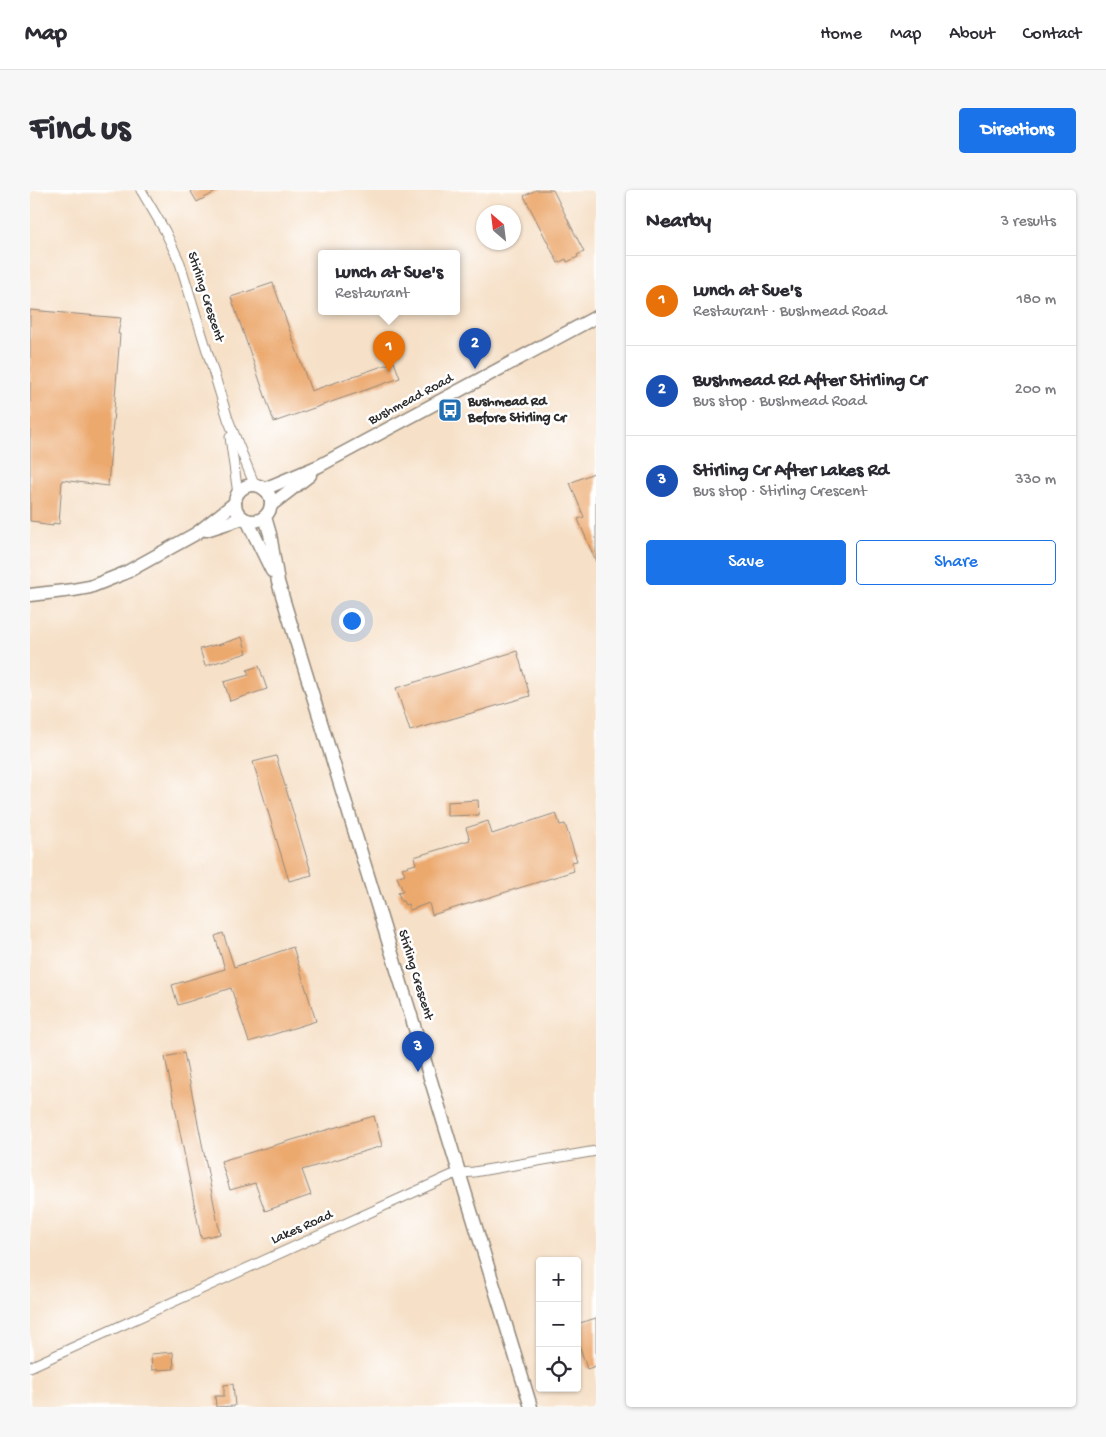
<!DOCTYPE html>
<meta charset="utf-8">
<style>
:root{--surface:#fff;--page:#f7f7f7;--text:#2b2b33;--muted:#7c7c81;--line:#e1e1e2;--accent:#1a73e8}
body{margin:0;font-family:"Gochi Hand",sans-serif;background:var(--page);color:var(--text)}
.controls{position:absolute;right:15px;bottom:15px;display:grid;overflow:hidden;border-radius:5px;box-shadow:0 1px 4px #0004}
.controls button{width:45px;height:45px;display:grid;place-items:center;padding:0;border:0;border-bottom:1px solid var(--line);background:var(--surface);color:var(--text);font:25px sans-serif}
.compass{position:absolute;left:446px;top:15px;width:45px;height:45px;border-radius:50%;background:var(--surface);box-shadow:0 1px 4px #0004;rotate:332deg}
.you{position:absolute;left:321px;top:430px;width:18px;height:18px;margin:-12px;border:4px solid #fff;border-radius:50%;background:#1a73e8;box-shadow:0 0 0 8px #1a73e833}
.badge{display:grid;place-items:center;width:32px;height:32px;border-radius:50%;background:var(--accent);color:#fff;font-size:16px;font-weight:700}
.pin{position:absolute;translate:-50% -41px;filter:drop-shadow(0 1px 2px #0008)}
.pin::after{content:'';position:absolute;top:26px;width:18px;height:15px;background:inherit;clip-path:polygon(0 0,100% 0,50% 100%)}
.popup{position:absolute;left:288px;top:60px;width:142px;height:65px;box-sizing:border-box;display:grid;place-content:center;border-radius:5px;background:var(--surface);filter:drop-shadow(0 1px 4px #0005);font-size:16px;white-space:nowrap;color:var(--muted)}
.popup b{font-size:19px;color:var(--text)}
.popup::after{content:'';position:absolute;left:50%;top:100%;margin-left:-10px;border:10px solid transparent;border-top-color:var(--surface)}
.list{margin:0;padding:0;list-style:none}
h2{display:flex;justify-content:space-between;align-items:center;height:65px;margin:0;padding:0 20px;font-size:21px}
h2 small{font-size:16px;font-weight:400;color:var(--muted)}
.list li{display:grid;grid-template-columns:32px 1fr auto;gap:15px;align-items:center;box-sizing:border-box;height:90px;padding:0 20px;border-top:1px solid var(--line)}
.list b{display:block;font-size:19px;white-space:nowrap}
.list p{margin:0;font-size:16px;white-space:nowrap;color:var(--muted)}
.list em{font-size:16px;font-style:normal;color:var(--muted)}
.actions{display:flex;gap:10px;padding:15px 20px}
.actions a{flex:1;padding:11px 0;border:1px solid var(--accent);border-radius:5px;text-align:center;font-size:18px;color:var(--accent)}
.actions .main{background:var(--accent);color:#fff}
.icon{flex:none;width:28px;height:28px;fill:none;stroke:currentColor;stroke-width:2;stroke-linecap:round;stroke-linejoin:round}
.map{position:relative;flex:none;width:566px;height:1217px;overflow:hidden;border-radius:5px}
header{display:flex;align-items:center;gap:30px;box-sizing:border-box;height:70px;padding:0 25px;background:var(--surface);border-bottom:1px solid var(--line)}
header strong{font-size:24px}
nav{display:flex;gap:28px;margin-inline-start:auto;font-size:18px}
.intro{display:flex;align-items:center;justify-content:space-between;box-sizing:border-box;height:120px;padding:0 30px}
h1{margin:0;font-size:35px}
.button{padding:12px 22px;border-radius:5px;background:var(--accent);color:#fff;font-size:18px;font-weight:700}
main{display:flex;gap:30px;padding:0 30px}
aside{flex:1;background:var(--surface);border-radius:5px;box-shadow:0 1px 4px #0004}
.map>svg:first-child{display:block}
</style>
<header>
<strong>Map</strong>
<nav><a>Home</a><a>Map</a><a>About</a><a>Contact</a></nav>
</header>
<div class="intro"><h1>Find us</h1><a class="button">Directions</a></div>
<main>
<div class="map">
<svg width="566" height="1217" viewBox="0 0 566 1217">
<rect width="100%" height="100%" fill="#fff"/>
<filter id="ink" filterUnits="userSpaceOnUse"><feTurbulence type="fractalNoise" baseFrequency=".02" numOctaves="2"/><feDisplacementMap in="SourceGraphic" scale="10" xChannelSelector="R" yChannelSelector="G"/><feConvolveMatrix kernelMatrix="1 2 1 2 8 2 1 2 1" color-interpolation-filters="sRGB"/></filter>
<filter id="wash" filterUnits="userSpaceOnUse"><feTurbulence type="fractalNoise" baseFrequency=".0096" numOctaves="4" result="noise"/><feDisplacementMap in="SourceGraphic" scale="20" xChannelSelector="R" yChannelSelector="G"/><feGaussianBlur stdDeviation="1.12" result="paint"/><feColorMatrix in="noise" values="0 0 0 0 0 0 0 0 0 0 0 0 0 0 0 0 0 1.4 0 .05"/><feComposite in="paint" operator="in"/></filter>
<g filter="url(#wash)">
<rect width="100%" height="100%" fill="#f6e0c7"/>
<g id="blocks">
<g fill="#eca96e">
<polygon points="160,0 189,0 167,12"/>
<polygon points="506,0 523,0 554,62 547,65 548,67 537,72 536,69 528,73 494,6"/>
<polygon points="243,93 281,201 364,172 370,188 244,232 201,107"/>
<polygon points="0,120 91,128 88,144 90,144 78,296 32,290 29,334 23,333 23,336 9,334 9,332 0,331"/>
<polygon points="566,282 566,372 548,329 554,327 540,293"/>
<polygon points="212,447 217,463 175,476 170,459 185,455 185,456"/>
<polygon points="487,461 500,506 380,541 366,498"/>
<polygon points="229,476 237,499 200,511 194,492 219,485 217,480"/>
<polygon points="246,566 282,685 259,691 223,572"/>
<polygon points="448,610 449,625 417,626 417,612"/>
<polygon points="526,623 530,635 535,634 547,671 541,672 544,681 402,725 399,713 380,720 378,714 375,715 373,711 371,711 368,702 373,701 367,687 375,684 372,678 386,674 384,667 440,650 436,638 458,631 462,644"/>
<polygon points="193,743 204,777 263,757 286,831 219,852 201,798 148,815 142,795 195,779 185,746"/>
<polygon points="154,863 190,1044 171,1048 135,867"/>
<polygon points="344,926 352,956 272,980 281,1005 235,1021 225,993 200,1000 191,971"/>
<polygon points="566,1128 566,1176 557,1179 547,1148 547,1134"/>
<polygon points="143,1162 144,1179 122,1180 121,1164"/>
<polygon points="203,1194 205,1216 186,1217 185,1206 194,1206 194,1195"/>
</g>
</g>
</g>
<g filter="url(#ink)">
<use href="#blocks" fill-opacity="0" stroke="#908679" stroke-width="1"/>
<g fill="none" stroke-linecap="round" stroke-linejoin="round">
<g stroke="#908679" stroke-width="11">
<g id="street">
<polyline points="111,0 135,41 150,73 198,229 225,296"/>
<polyline points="200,247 208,304"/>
<polyline points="0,1177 422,985 430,983 444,982 566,961"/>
</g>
</g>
<g stroke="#908679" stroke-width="15">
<g id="secondary">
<circle cx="223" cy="313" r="18"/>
<polyline points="234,299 289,276 566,127"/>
<polyline points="241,315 280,285"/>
<polyline points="235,327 240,344 248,392 501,1217"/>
<polyline points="217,330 242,381"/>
<polyline points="176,340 213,328"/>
<polyline points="0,405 43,400 60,397 95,383 167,343 205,313"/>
</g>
</g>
<use href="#street" stroke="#fff" stroke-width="9"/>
<use href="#secondary" stroke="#fff" stroke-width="12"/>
</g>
</g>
<defs>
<g id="bus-square" transform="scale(1.25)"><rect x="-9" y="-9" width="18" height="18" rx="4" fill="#1f6fb2" stroke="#fff"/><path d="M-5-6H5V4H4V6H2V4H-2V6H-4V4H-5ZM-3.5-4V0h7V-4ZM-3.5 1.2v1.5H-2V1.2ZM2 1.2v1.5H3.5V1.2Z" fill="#fff"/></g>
</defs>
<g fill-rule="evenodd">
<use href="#bus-square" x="420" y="220"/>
</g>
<g text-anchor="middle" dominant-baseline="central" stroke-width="5" stroke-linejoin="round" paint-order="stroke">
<g font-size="14" fill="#2b2b2b" stroke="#fff">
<text transform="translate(175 107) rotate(72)">Stirling Crescent</text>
<text transform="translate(381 210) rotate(-28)">Bushmead Road</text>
<text transform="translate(385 785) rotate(73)">Stirling Crescent</text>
<text transform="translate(272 1038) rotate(-24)">Lakes Road</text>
</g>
<g font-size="14" font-weight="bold" fill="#2b2b2b" stroke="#fff" text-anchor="start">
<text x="438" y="212">Bushmead Rd<tspan x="438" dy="16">Before Stirling Cr</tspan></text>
</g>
</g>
</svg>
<div class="controls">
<button>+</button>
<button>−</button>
<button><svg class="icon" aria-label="locate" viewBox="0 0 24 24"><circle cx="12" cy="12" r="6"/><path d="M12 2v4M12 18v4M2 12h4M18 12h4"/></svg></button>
</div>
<svg class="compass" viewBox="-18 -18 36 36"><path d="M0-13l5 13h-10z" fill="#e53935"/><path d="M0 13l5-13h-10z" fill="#7c7c81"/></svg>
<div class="you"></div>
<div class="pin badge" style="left:359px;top:182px;background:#e8710a">1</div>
<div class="popup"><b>Lunch at Sue's</b>Restaurant</div>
<div class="pin badge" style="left:445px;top:179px;background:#1a4fb4">2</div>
<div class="pin badge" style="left:388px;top:882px;background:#1a4fb4">3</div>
</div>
<aside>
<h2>Nearby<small>3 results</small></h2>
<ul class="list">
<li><span class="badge" style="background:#e8710a">1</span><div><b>Lunch at Sue's</b><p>Restaurant · Bushmead Road</p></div><em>180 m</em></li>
<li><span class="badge" style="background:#1a4fb4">2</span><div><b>Bushmead Rd After Stirling Cr</b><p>Bus stop · Bushmead Road</p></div><em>200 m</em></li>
<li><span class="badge" style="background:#1a4fb4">3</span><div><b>Stirling Cr After Lakes Rd</b><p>Bus stop · Stirling Crescent</p></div><em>330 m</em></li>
</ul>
<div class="actions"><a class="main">Save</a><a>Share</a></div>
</aside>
</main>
